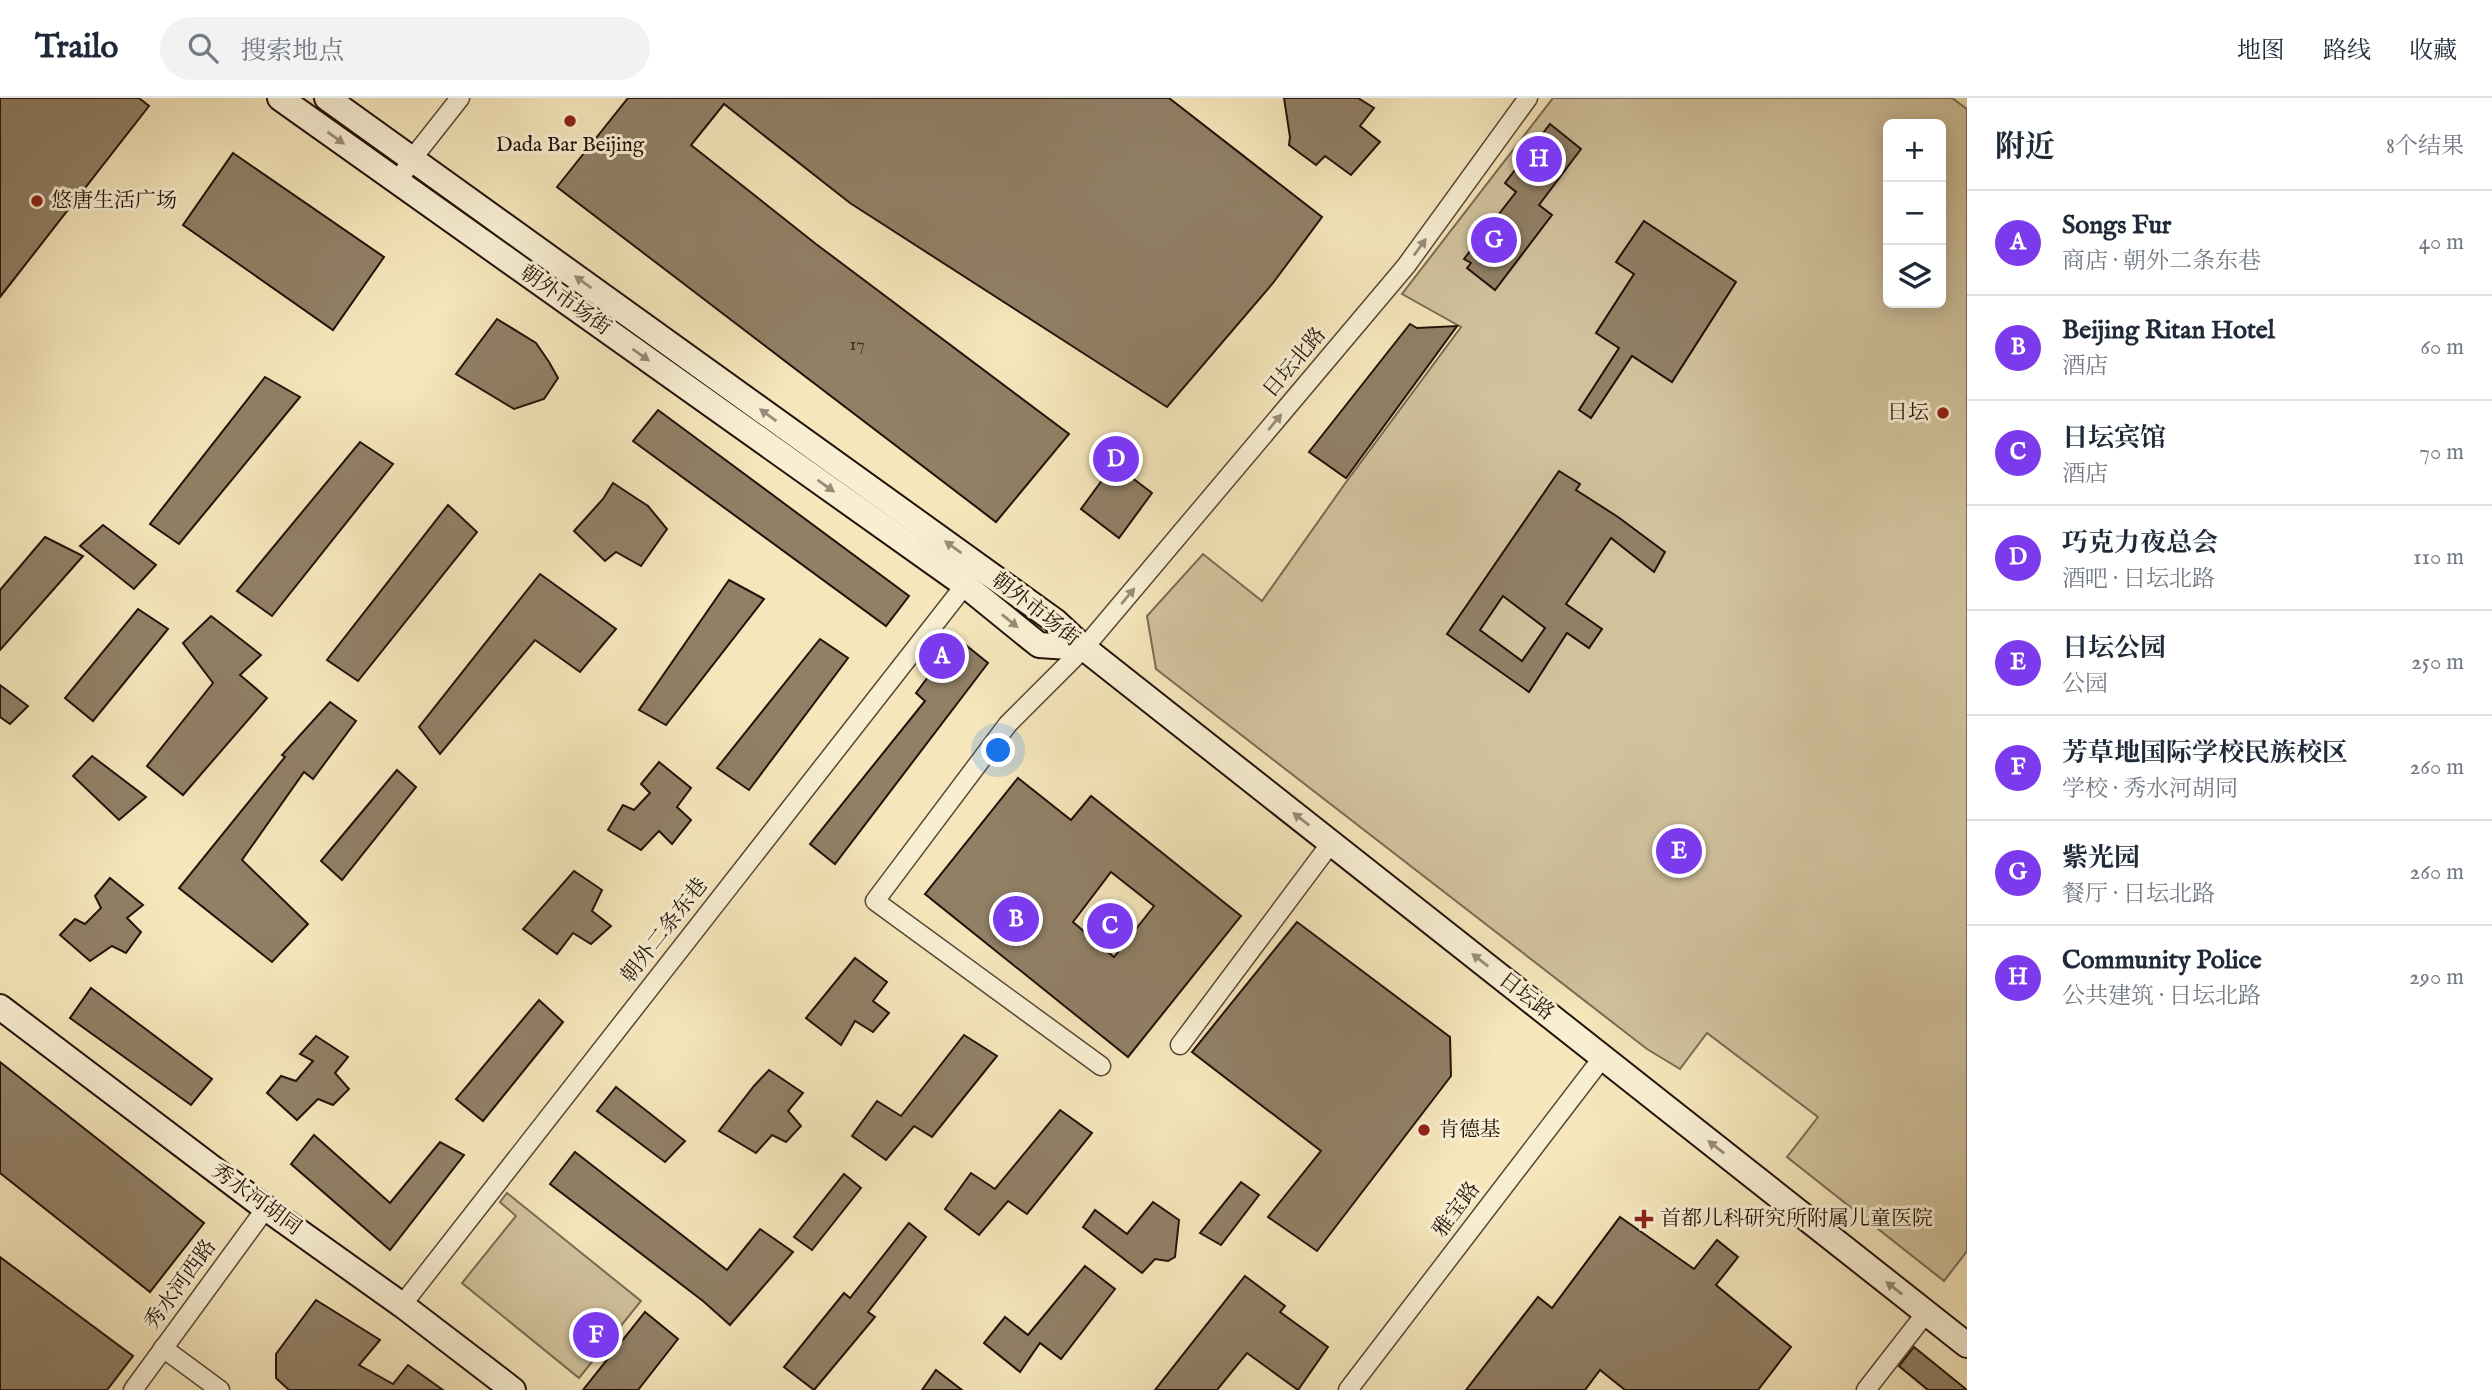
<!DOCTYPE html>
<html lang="zh">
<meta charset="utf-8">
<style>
:root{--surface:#fff;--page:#f2f2f3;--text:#1f2937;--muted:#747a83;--line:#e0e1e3;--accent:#7c3aed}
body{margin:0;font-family:"IM FELL English","Noto Serif SC",serif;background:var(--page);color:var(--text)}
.controls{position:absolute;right:21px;top:21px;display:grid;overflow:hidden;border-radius:10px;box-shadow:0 4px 18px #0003}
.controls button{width:63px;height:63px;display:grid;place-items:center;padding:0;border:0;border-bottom:2px solid var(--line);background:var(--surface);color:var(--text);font:35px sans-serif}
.you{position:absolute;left:999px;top:653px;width:24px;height:24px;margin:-18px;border:5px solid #fff;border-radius:50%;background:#1a73e8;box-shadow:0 0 0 10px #1a73e833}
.badge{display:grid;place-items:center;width:46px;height:46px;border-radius:50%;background:var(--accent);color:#fff;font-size:23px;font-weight:700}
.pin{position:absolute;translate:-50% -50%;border:4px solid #fff;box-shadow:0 2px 7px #0006}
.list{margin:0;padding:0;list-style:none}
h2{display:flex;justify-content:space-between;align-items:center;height:91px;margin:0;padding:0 28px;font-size:30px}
h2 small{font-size:23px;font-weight:400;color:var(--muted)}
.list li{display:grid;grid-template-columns:46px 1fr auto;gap:21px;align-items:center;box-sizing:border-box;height:105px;padding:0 28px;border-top:2px solid var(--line)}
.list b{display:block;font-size:26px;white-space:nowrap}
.list p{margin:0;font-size:23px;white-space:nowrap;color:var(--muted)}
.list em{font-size:23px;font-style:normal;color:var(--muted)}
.icon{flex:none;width:38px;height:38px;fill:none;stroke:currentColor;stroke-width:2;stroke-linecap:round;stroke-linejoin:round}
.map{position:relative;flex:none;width:1967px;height:1292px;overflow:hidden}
header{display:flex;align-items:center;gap:42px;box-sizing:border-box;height:98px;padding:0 35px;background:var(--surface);border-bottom:2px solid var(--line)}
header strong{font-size:33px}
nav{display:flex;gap:38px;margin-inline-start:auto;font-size:24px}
.search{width:490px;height:63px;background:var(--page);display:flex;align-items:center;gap:18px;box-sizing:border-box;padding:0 24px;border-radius:38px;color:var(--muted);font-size:26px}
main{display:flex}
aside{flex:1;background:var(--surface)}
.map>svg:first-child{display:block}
</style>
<header>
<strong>Trailo</strong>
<div class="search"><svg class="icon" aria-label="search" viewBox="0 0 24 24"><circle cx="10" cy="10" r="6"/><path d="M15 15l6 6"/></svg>搜索地点</div>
<nav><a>地图</a><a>路线</a><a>收藏</a></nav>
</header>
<main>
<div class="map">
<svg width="1967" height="1292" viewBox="0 0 1967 1292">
<rect width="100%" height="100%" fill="#f5e6bb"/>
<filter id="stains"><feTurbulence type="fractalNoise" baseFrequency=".00286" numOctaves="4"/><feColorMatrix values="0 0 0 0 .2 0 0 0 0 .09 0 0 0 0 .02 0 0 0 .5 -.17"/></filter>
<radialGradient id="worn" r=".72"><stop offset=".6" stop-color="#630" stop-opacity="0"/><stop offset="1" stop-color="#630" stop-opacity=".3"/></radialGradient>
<g fill="#d1c29d" stroke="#7a6a53" stroke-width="2" fill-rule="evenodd">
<path d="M1553,0H1952L1967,11V1153L1944,1183L1787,1059L1818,1019L1707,935L1680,971L1647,951L1156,571L1147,518L1203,456L1262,503L1344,387L1461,229L1402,196ZM1888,26H1941V205H1888Z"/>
<polygon points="507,1095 641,1203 579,1280 462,1185 516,1118 500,1104"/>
</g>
<g fill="#918066" stroke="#241109" stroke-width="2" fill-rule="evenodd">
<polygon points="0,0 139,0 149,8 0,199"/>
<polygon points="628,0 1169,0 1322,119 1273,185 1167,309 850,105 724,6 691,47 816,146 1069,336 996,424 557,89"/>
<polygon points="1284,0 1358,0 1374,10 1360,28 1380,44 1351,77 1325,58 1316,67 1289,47 1290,39"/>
<polygon points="1550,26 1581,51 1539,107 1552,117 1495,192 1467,170 1471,165 1464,161 1516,94 1505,85"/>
<polygon points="233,55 384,159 333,232 183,127"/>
<polygon points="1644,123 1736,184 1672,284 1632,258 1591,320 1579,312 1619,250 1596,235 1634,176 1616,164"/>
<polygon points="497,221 536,245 549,264 558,280 544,301 514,311 456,276"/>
<polygon points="1410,226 1417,230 1457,228 1346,380 1309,354"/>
<polygon points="265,279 300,299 179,446 150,426"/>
<polygon points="658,312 909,498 886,528 633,343"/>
<polygon points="360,344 393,366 272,518 237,493"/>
<polygon points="1114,366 1152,395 1119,440 1081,411"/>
<path d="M1559,373L1580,386L1576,392L1618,419L1665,454L1654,474L1611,440L1566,506L1602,531L1589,550L1567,535L1529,594L1447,536ZM1503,498L1545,530L1522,563L1480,532Z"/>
<polygon points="613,385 648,408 667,431 641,468 616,454 605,463 574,433 603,401"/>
<polygon points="448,407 477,434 358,583 327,562"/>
<polygon points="103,427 156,467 134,491 80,448"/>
<polygon points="45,439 83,458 0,552 0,492"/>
<polygon points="540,476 616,531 580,574 535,542 440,656 419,629"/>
<polygon points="729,482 764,501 666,627 639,612"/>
<polygon points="138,511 168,531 93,623 65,600"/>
<polygon points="211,518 261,557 240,577 267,600 183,697 147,668 213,585 183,545"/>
<polygon points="957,540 988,565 835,766 810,746 925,603 916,595"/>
<polygon points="820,541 848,560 749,692 717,670"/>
<polygon points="0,587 28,608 10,626 0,619"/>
<polygon points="330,604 356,623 313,681 304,674 242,762 308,826 272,864 179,790 285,659 282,657"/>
<polygon points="92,658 146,699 119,722 73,678"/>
<polygon points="659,664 691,690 677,709 691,722 672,746 659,733 641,752 608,732 623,707 634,712 650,695 641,686"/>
<polygon points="397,672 416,689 342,782 321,763"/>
<path d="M1018,680L1071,722L1091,698L1241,818L1128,959L925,796ZM1111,774L1154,808L1114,859L1073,824Z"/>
<polygon points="574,773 602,792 592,813 611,828 591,846 573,835 557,856 523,831"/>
<polygon points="110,780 143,807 127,820 141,834 126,855 112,848 90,863 60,837 75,821 85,826 101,810 95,798"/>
<polygon points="1297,824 1450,939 1451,978 1317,1153 1268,1119 1321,1053 1192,954"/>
<polygon points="855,860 887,884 873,903 889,915 873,934 855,923 841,947 806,920"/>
<polygon points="91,890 212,981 191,1007 70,920"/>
<polygon points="539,902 563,924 483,1023 456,1001"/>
<polygon points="964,937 997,958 932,1039 914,1028 886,1062 852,1038 877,1003 901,1018"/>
<polygon points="316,938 348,959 335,975 349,991 333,1007 318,1001 297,1022 267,995 281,978 296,983 313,963 300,956"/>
<polygon points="0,964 204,1125 150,1194 0,1075"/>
<polygon points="769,972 803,995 788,1013 801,1028 786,1044 772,1037 756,1055 719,1033 754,988"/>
<polygon points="616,989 685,1043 665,1064 597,1013"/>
<polygon points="1060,1012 1092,1035 1027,1116 1008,1103 979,1137 945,1111 971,1075 995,1091"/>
<polygon points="314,1037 390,1105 440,1044 464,1057 390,1152 291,1066"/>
<polygon points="575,1054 727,1172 760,1131 793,1154 730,1227 703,1203 550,1086"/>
<polygon points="844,1076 861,1090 812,1152 794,1139"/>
<polygon points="1241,1084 1259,1097 1221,1147 1200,1135"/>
<polygon points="1153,1104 1179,1122 1175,1159 1168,1163 1155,1161 1142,1175 1083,1129 1095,1112 1127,1136"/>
<polygon points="1620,1119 1694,1171 1717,1142 1738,1159 1716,1187 1791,1249 1758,1292 1625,1292 1600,1272 1585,1292 1466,1292 1538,1199 1552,1210"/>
<polygon points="909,1125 926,1139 868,1214 875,1219 814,1292 784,1269 844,1195 850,1200"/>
<polygon points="0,1159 133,1258 107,1292 0,1292"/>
<polygon points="1085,1168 1115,1191 1061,1261 1040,1245 1020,1274 984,1245 1005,1219 1028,1237"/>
<polygon points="1245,1178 1285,1208 1280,1214 1328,1249 1298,1292 1247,1255 1217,1292 1155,1292"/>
<polygon points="316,1202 380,1242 359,1267 393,1286 408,1267 443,1292 289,1292 276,1280 276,1256"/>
<polygon points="645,1214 678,1241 638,1292 583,1292"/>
<polygon points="1914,1249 1967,1292 1928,1292 1899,1268"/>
<polygon points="936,1272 962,1292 922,1292"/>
</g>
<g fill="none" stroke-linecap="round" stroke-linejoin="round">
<g stroke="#584636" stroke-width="21">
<g id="street">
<polyline points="398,84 412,61 460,0"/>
<polyline points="1180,947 1331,745"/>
<polyline points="1101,968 875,803 1008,626 1084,550 1406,168 1528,0"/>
<polyline points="402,1207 965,487"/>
<polyline points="163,1250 220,1292"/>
<polyline points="133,1292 266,1110"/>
<polyline points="1348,1292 1603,959"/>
<polyline points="1866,1292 1926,1215"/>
</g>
</g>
<g stroke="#241109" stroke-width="28">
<g id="secondary">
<polyline points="280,0 965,487 1039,547 1084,550"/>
<polyline points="327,0 1055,523 1084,550 1967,1247"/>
<polyline points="0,909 256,1103 402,1207 513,1292"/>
</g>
</g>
<use href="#street" stroke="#f8efd3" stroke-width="18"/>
<use href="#secondary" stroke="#f8efd3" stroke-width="24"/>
</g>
<defs><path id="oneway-solid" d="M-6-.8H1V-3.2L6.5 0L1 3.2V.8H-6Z" transform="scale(1.75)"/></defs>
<g fill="#998b78">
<use href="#oneway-solid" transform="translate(336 40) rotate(36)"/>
<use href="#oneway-solid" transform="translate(1420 149) rotate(-54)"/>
<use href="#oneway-solid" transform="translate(583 184) rotate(-144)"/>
<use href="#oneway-solid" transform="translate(641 257) rotate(35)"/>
<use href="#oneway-solid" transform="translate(768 317) rotate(-144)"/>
<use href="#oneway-solid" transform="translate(1275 324) rotate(-50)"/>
<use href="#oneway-solid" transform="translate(826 388) rotate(35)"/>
<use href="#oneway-solid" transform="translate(953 449) rotate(-144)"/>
<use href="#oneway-solid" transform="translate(1128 498) rotate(-50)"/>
<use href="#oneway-solid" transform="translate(1010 523) rotate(39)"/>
<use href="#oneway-solid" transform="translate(1301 721) rotate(-142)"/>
<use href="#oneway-solid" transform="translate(1480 862) rotate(-142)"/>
<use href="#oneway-solid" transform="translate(1716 1049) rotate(-142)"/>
<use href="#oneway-solid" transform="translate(1894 1190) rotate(-142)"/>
</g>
<g fill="#8f2418" stroke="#f8efd3" stroke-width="2.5">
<circle cx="570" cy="23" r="7"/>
<circle cx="37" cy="103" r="7"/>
<circle cx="1943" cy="315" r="7"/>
<circle cx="1424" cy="1032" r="7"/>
<path d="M1640.5 1110.5h7v7h7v7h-7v7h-7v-7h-7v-7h7z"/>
</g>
<g text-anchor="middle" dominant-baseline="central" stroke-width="6" stroke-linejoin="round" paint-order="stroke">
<g font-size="18" fill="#3f2d20">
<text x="857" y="247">17</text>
</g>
<g font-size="21" fill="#241109" stroke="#f8efd3" text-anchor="start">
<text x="570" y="47" text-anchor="middle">Dada Bar Beijing</text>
<text x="51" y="103">悠唐生活广场</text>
<text x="1929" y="315" text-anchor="end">日坛</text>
<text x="1438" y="1032">肯德基</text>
<text x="1660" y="1121">首都儿科研究所附属儿童医院</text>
</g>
<g font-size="21" fill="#241109" stroke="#f8efd3">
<text transform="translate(565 203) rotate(35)">朝外市场街</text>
<text transform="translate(1295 265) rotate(-50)">日坛北路</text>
<text transform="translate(1035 512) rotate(38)">朝外市场街</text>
<text transform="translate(665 833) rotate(-52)">朝外二条东巷</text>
<text transform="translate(1526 899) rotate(38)">日坛路</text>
<text transform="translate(256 1102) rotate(36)">秀水河胡同</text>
<text transform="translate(1457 1112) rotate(-53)">雅宝路</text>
<text transform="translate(181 1187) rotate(-54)">秀水河西路</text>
</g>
</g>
<rect width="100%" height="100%" filter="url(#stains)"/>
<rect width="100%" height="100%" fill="url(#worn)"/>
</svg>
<div class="controls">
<button>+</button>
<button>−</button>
<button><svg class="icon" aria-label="layers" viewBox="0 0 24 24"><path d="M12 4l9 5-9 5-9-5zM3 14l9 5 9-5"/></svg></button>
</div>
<div class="you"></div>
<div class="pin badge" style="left:942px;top:558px">A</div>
<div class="pin badge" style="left:1016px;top:821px">B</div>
<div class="pin badge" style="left:1110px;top:828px">C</div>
<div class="pin badge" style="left:1116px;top:361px">D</div>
<div class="pin badge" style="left:1679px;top:753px">E</div>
<div class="pin badge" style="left:596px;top:1237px">F</div>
<div class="pin badge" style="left:1494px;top:142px">G</div>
<div class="pin badge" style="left:1539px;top:61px">H</div>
</div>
<aside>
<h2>附近<small>8个结果</small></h2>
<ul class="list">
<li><span class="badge">A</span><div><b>Songs Fur</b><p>商店 · 朝外二条东巷</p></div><em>40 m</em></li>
<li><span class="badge">B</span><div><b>Beijing Ritan Hotel</b><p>酒店</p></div><em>60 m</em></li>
<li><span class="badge">C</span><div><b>日坛宾馆</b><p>酒店</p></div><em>70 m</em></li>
<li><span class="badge">D</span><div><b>巧克力夜总会</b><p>酒吧 · 日坛北路</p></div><em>110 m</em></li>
<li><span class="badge">E</span><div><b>日坛公园</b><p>公园</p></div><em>250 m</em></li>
<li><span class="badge">F</span><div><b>芳草地国际学校民族校区</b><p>学校 · 秀水河胡同</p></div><em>260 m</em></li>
<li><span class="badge">G</span><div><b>紫光园</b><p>餐厅 · 日坛北路</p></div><em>260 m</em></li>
<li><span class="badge">H</span><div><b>Community Police</b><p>公共建筑 · 日坛北路</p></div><em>290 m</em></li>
</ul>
</aside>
</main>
